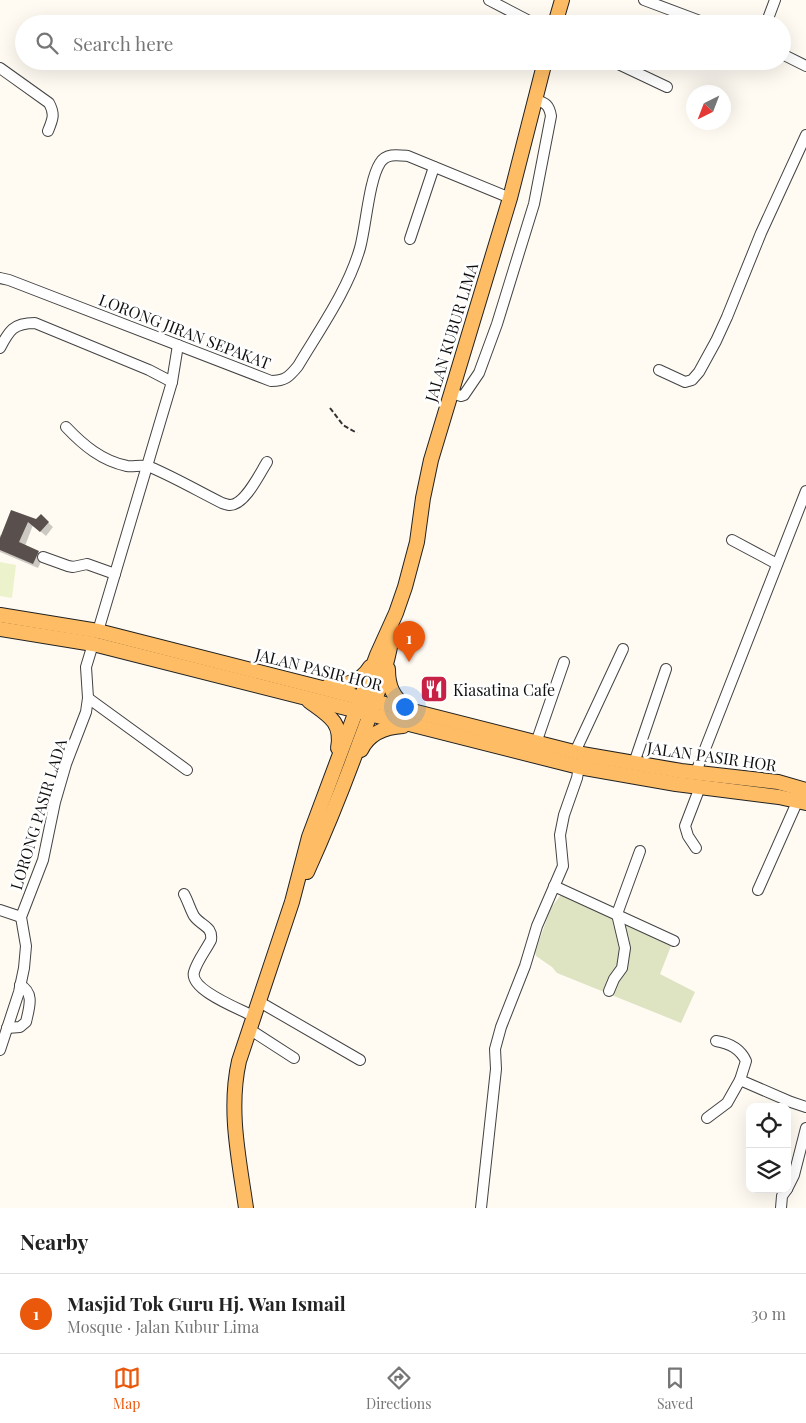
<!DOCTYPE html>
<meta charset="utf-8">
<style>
:root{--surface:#fff;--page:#f2f2f2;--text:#222;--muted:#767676;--line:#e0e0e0;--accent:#ea580c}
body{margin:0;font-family:"Playfair Display",serif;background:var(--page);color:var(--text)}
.controls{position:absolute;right:15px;bottom:15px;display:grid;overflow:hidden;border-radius:10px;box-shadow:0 5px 20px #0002}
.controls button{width:45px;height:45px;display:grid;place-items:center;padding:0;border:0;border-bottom:1px solid var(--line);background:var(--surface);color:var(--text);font:25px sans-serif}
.compass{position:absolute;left:686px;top:85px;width:45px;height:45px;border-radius:50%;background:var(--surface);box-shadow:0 5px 20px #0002;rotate:222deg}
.you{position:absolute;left:404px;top:706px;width:18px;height:18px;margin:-12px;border:4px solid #fff;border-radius:50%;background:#1a73e8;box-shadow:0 0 0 8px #1a73e833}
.badge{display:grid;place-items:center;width:32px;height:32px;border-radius:50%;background:var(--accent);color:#fff;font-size:16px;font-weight:700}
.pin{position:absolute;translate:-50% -41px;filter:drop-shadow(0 1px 2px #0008)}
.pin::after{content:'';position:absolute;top:26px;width:18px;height:15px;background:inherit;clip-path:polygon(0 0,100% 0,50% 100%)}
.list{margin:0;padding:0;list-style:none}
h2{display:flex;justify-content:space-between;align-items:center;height:65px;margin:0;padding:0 20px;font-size:21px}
h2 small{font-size:16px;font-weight:400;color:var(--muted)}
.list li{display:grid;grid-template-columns:32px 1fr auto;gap:15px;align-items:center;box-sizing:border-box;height:80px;padding:0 20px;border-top:1px solid var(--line)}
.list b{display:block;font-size:19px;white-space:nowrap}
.list p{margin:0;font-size:16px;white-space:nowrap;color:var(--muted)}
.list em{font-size:16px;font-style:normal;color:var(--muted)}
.icon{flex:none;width:28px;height:28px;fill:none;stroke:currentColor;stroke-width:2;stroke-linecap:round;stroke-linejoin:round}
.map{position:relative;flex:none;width:806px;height:1208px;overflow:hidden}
.search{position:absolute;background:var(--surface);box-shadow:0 5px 20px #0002;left:15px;right:15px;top:15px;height:55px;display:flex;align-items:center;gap:12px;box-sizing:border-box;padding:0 18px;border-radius:28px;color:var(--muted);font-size:19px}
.sheet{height:145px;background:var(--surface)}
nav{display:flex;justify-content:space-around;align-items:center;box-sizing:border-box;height:70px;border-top:1px solid var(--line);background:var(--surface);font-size:14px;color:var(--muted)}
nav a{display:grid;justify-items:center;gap:2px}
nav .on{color:var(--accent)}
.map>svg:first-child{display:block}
</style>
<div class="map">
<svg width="806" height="1208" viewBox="0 0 806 1208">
<rect width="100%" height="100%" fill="#fffbf3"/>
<polygon fill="#dee3c2" points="562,893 601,910 624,924 671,946 660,974 695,992 681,1023 557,973 552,967 536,956 535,952 551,908"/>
<polygon fill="#ecf3cc" points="0,562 16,565 12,598 0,596"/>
<polygon fill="#0003" points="12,511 37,521 41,516 53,527 46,536 33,525 25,546 38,552 43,557 38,568 0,552 0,535 2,536"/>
<polygon fill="#594f4c" points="11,510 36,519 41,514 49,522 40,532 28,522 19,542 39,551 33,564 0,550 0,538"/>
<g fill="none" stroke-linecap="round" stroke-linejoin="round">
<g stroke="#434343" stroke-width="12">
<g id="minor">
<polyline points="489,0 535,24"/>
<polyline points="644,0 708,24"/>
<polyline points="766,24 775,0"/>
<polyline points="782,54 806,66"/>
<polyline points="612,61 667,87"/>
<path d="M0,68L49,103C55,114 53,119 48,131"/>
<polyline points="410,239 434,167"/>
<path d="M0,278L9,280L271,381C285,381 289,377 298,366C320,329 348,290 360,248C366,226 369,180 380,163C386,153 398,155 408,156L510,198"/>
<path d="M0,348C9,331 13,323 35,323L149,370L172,382"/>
<polyline points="659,370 685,382 692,380 699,372 716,341 727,317 761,233 806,135"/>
<path d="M451,393L461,396L464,395L479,373L497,324L534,204L551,116C549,104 545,103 535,99"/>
<path d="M66,427C83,445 102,461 127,466C134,467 143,464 150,467C174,477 198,491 222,503C225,504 228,505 230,505C245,505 260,473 267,462"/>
<polyline points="732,540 777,564"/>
<polyline points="43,557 68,566 73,567 87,564 115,574"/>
<polyline points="98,631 172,382 178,345"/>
<polyline points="88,698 187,770"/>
<polyline points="536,743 564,662"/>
<polyline points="575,752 623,649"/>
<polyline points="634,763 666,669"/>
<polyline points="696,772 806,491"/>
<polyline points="696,848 688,836 685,826 700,787"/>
<polyline points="554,886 674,941"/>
<polyline points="758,890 798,800"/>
<path d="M184,894C188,901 190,909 194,916C201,926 213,926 211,940C206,950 197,961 194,972C189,990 240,1009 253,1016"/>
<polyline points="0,910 21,917"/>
<polyline points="609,991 614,979 622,968 625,948 617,914 640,851"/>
<polyline points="258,1001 360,1060"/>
<path d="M7,1028L20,1027L26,1022C29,1008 35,993 20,985"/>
<polyline points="249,1029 294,1058"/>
<path d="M716,1041C729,1043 740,1048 746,1061L740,1080"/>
<polyline points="0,1050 19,992 24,968 26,946 21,917 43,860 55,802 66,764 86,712 88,698 86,667 93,644"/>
<polyline points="707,1118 727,1103 740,1080 791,1102 806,1107"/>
<polyline points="787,1189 794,1175 806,1128"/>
<polyline points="481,1208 496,1069 495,1049 501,1027 525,966 537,926 563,866 560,835 564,815 577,778 579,767"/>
<polyline points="781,1208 782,1196 787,1189"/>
</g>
</g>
<g stroke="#212121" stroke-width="16">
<g id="major">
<polyline points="555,24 562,0"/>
<polyline points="0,615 98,631 582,754 681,771 778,782 806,790"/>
<polyline points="0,629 93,644 579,767 676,784 779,797 806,803"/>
<path d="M388,669C388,687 393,697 407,708"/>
<path d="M328,686C346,685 360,683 370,667"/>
<path d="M309,701C328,715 343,722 338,748"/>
<path d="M361,750C369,733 385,727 403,726"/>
<path d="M307,872C326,830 343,788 359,744C373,707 387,670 393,631"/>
<path d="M246,1208C239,1159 228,1110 239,1061L292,902L309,837L377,655L396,613L405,587L417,542L423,498L431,460L510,198L545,61"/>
</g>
</g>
<polyline stroke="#323232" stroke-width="2" stroke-dasharray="5 2.5" stroke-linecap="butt" points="330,408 343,425 357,433"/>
<use href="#minor" stroke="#fff" stroke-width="10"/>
<use href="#major" stroke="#febd65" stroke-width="14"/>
</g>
<defs>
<g id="restaurant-square" transform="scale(1.4375)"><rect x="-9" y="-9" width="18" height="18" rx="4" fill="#c82146" stroke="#fff"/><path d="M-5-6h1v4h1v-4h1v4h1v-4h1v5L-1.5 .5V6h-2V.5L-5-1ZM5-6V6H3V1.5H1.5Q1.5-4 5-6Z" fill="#fff"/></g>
</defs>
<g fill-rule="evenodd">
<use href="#restaurant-square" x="434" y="689"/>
</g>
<g text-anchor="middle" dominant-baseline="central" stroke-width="5" stroke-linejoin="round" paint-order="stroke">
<g font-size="16" fill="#101010" stroke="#fff">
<text transform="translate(185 331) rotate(21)">LORONG JIRAN SEPAKAT</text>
<text transform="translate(451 332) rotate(-73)">JALAN KUBUR LIMA</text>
<text transform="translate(319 669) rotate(14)">JALAN PASIR HOR</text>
<text transform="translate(712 756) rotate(8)">JALAN PASIR HOR</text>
<text transform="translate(38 814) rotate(-73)">LORONG PASIR LADA</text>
</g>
<g font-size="16" fill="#101010" stroke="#fff" text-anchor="start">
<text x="453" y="689">Kiasatina Cafe</text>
</g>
</g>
</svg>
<div class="controls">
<button><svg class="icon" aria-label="locate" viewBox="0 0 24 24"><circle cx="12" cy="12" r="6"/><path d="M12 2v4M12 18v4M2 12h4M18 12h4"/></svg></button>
<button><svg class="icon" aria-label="layers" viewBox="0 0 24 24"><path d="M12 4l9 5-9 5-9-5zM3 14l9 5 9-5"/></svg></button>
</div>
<svg class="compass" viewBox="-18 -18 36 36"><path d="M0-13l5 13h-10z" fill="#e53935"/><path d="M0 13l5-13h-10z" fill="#767676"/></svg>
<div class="you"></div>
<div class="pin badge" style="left:409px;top:662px">1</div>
<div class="search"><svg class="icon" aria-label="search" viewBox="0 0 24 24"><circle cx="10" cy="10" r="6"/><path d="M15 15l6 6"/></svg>Search here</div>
</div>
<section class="sheet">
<h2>Nearby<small></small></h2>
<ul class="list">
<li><span class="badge">1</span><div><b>Masjid Tok Guru Hj. Wan Ismail</b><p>Mosque · Jalan Kubur Lima</p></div><em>30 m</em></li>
</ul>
</section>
<nav>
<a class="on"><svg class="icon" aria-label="map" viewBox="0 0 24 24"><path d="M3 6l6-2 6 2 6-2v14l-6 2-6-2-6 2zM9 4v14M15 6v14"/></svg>Map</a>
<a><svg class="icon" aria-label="directions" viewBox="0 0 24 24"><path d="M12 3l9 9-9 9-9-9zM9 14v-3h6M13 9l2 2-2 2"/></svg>Directions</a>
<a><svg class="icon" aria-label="saved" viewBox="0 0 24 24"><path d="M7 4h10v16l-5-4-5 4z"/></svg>Saved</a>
</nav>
